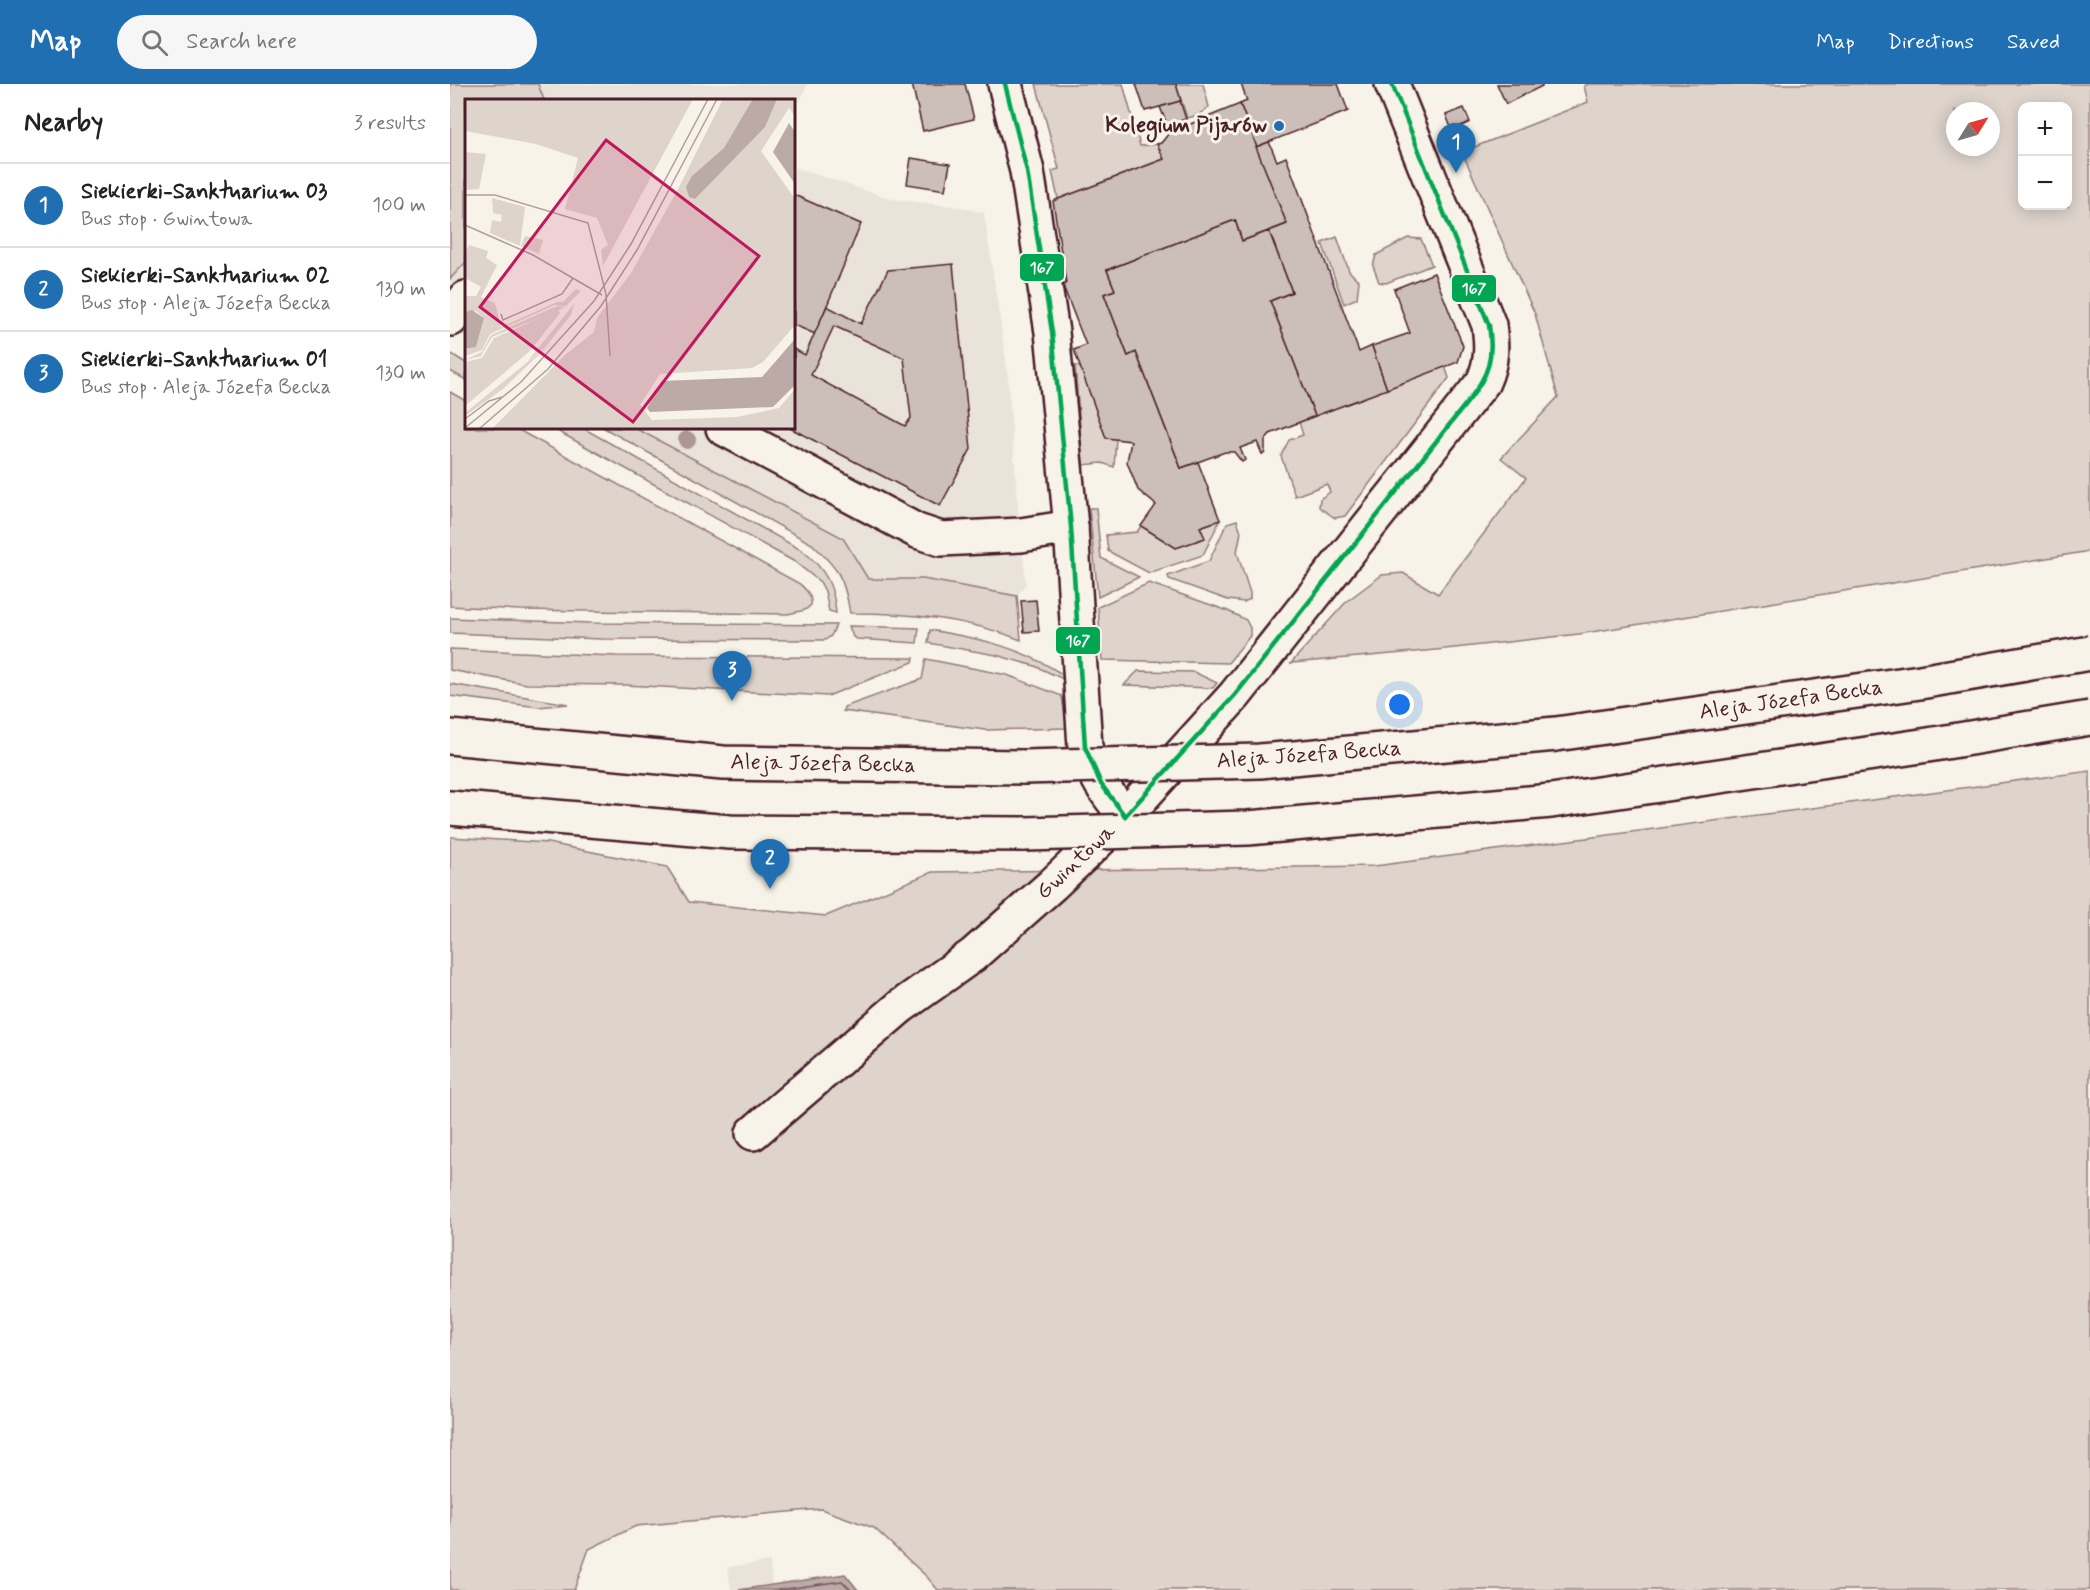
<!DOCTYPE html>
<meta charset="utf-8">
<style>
:root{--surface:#fff;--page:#f6f6f6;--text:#222;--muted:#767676;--line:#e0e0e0;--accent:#1f6fb2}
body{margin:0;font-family:Mynerve,sans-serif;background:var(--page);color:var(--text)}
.controls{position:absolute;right:18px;top:18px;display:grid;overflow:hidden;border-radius:12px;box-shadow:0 3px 15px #0003}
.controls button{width:54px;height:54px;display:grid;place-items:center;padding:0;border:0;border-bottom:2px solid var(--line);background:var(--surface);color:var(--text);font:30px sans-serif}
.compass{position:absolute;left:1496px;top:18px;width:54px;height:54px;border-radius:50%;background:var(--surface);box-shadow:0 3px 15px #0003;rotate:53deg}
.you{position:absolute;left:950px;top:621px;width:21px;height:21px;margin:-15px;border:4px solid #fff;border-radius:50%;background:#1a73e8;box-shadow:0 0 0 9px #1a73e833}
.badge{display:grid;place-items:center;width:39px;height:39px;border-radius:50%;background:var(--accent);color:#fff;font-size:20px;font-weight:700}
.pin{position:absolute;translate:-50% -50px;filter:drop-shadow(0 2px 3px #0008)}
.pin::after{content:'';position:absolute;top:32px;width:21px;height:18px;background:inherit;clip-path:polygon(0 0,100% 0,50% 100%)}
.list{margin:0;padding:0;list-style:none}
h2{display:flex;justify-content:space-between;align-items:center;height:78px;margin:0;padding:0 24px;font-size:26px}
h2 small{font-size:20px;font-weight:400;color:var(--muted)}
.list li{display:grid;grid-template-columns:39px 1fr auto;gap:18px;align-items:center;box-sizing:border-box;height:84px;padding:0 24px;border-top:2px solid var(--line)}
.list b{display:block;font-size:22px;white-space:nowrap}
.list p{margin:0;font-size:20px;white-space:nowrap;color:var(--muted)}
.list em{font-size:20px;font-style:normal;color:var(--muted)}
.icon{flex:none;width:33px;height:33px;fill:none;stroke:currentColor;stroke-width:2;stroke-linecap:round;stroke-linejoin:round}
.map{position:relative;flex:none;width:1640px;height:1506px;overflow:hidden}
header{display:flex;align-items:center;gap:36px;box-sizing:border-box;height:84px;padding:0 30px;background:var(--accent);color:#fff}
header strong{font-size:28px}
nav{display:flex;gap:33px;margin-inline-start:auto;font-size:21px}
.search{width:420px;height:54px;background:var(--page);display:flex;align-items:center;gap:15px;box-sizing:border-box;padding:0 21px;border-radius:33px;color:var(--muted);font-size:22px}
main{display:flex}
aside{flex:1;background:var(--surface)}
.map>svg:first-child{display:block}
</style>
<header>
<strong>Map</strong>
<div class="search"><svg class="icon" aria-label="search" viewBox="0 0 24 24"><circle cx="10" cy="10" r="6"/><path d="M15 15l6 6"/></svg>Search here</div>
<nav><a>Map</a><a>Directions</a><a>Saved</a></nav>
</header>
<main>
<aside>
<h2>Nearby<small>3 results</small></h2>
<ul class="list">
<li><span class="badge">1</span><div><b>Siekierki-Sanktuarium 03</b><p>Bus stop · Gwintowa</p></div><em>100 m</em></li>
<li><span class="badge">2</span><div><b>Siekierki-Sanktuarium 02</b><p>Bus stop · Aleja Józefa Becka</p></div><em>130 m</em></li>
<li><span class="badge">3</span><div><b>Siekierki-Sanktuarium 01</b><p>Bus stop · Aleja Józefa Becka</p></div><em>130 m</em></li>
</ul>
</aside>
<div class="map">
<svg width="1640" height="1506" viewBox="0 0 1640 1506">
<rect width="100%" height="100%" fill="#f7f3e8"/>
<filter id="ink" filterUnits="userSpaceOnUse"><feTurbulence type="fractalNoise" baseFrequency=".0167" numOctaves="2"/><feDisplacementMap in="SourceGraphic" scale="12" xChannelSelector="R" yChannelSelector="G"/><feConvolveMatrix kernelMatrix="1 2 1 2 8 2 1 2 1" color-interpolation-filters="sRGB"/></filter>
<g filter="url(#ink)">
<g fill="#eae3da">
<polygon points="88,0 358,0 344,29 344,16 94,16"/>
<polygon points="344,83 442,115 510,123 534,129 557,283 569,434 576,500 567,512 473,495 418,495 393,454 185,344 344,344"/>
<polygon points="16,178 16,254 0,245 0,195"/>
<polygon points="320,1477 322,1500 281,1506 278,1483"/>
</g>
<g fill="#ded4cc" stroke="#947a7c" stroke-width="1.5" fill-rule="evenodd">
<polygon points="0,0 88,0 94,16 16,16 16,178 0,195"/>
<polygon points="586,0 673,0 690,62 707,60 714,75 608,115 602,87 609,85"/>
<polygon points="726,0 753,0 759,23 748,31 737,34"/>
<path d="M1138,0H1640V467L1129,550L986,566L841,579L897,517L932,491L953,489L988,510L1076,394L1051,374L1108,313L1085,230L1012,68L1138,18L1134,2ZM1572,22H1618V122H1572ZM1505,27H1541V63H1505Z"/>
<polygon points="887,153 899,187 909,197 907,214 894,220 872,159"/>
<polygon points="958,154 971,155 982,181 936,199 929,198 923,182 926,171"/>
<polygon points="0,269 16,279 16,296 0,287"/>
<polygon points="625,282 630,283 666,355 664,383 652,379 633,381"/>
<polygon points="995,282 999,294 895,432 885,434 869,423 870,415 880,408 877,400 845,412 831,372 839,356 853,351 849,338"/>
<path d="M0,308L16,317V344H65L350,500C357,507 362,511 361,521L355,526L338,530L70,526L0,522Z"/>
<path d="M102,344H133L353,467C375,485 384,501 386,529L379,527L375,507L370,498L345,478Z"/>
<path d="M154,344H185L393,454L418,495H473L567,512L571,556C517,534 457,529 400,529C394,492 388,485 362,460Z"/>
<polygon points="639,424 646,424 651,474 689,493 648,513"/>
<polygon points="770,436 753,471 699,489 658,467 656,451 687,448 691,442 726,464 754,454 750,443"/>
<polygon points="787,436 791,448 787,468 800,509 800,515 794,518 778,516 719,495 718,492 759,477 777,439"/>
<polygon points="699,499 778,527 796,536 800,544 800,552 778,579 652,576 648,523"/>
<polygon points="0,534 140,539 386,541 381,552 375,556 152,555 0,549"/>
<polygon points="399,542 469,544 467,559 407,555 403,553"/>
<path d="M480,546C532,555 567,562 612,590L613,595L585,582L546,571L478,559Z"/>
<polygon points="0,565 166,572 464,574 463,578 378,612 175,601 77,600 0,586"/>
<polygon points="476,575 557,591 612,612 617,644 535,646 393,627 394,623 472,595"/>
<polygon points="688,587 744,588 767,599 763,604 674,601"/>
<polygon points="0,600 118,620 89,623 0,612"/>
<polygon points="1640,687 1640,1506 488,1506 477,1493 424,1444 371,1425 186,1442 139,1465 124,1506 0,1506 0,753 98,759 217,783 239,818 376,832 482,788 925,782"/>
</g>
<polygon fill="#bcaaa7" stroke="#8e7275" stroke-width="1.5" points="395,1490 408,1506 288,1506"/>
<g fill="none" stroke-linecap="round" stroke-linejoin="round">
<polyline stroke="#78575d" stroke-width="1.5" points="329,1506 392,1497 401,1506"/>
</g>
<g fill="#ccbfb9" stroke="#4a1f2b" stroke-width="1.5" fill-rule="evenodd">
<polygon points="462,0 515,0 524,35 473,47"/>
<polygon points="686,0 726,0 731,17 695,27"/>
<polygon points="791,0 888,0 898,27 806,63 790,20 797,17"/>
<polygon points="1047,0 1092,0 1092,2 1056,20"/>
<polygon points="730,17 736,35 730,37 733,43 790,20 837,140 792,157 785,136 657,186 665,206 654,210 678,272 686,268 731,384 748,378 770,436 750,443 755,454 726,464 691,442 706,421 688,406 677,378 681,357 656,354 624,266 636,261 613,202 616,199 603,117 714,75 707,60 711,59 720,48 710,23"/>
<polygon points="1014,24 1020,38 1002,46 996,31"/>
<polygon points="819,58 827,77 836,73 909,268 922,262 937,305 865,332 820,217 842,208 819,147 837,140 806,63"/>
<polygon points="461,74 500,80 495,106 457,100"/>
<polygon points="344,111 411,140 365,250 344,241"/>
<polygon points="785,136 792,157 819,147 842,208 820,217 865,332 820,350 815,356 815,369 812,370 807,358 790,364 795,376 792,378 784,368 775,368 731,384 686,268 678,272 654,210 665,206 657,186"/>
<path d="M503,180L521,365L490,422L340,344H344V265L355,271L377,222L411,240L438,186ZM384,242L454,274L461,334L455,342L361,291Z"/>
<polygon points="984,189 1013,262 1008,278 937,305 922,262 960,249 944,205"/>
<polygon points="586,516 589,547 574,548 571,517"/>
</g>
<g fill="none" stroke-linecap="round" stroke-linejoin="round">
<g stroke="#4a1f2b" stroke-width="38">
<g id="minor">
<path d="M555,0L577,87L602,248L621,443L635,663C646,695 654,706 675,732"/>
<polyline points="1,235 16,214"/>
<polyline points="273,344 467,447 491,455 571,451 621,443"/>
<path d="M303,1049L450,923L523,871L602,801L675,732L785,611L1033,298C1042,278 1042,263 1039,241L942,0"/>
</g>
</g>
<g stroke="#4a1f2b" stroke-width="38">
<g id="major">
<polyline points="0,653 273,679 573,683"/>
<polyline points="0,724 280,748 575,750"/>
</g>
</g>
<use href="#minor" stroke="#f7f3e8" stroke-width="33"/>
<use href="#major" stroke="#f7f3e8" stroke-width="33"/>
<g stroke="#4a1f2b" stroke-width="38" stroke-linecap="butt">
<g id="major-bridge">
<polyline points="573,683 810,677 1106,650 1470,598 1640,569"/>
<polyline points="575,750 798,744 1101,717 1478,661 1640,634"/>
</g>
</g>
<use href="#major-bridge" stroke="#f7f3e8" stroke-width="33"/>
<g stroke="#f7f3e8" stroke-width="9">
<g id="bus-1">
<polyline points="555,0 577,87 602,248 621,443 635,663 651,700 675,732"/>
<path d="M675,732L785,611L1019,316C1039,290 1044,274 1039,241L942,0"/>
</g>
</g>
<use href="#bus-1" stroke="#00a651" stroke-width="4.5"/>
</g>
<circle fill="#ac9796" cx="237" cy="356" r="9"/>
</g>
<circle fill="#1f6fb2" stroke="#f7f3e8" stroke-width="2" cx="829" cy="42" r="6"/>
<g text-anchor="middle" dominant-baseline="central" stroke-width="6" stroke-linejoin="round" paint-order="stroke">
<g font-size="22" font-weight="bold" fill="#4a1f2b" stroke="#f7f3e8" text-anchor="end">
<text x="817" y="42">Kolegium Pijarów</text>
</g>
<g font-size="22" fill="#4a1f2b" stroke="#f7f3e8">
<text transform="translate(1341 616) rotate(-8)">Aleja Józefa Becka</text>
<text transform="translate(859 671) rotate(-4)">Aleja Józefa Becka</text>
<text transform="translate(373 680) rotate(1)">Aleja Józefa Becka</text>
<text transform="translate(626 778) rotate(-43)">Gwintowa</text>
</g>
</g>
<g transform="translate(15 15)">
<rect width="330" height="330" fill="#f7f3e8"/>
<path d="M0,0H228L138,167L136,151L143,146L132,119L100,110L113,59L71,45L0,32ZM258,0H330V17L324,9L296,52L330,100V226L298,263L287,269L195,275L175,306L187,321L272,318L314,309L330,290V330H27L100,256L129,233L132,219L166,174L212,92ZM0,53L21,55L14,90L0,91ZM27,99L60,108L55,147L25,134L27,121L36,123L37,116L28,114ZM60,137L78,141L74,155L56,147ZM4,146L23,152L21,159L32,166L16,198L30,204L36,228L92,203H98L111,190L116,192L100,208L90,206L25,235L17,251L0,257V250L11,248L19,219L11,212L0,213V197H11L16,188L0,179V154ZM109,205L106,216L82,246L62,263ZM90,208L94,207L99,209L27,238L16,257L0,261L17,253L26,236ZM93,211L95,214L65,252L0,307V263L17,259L29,239ZM87,243L38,290L0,317V314Z" fill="#ded4cc"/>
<path d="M288,0H312L300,28L230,100L224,98L221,88L227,77L259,49ZM324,24L330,33V85L308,53ZM7,211L19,219L11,248L0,250V213ZM330,240V286L308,308L185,313L182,309L197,282L297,278Z" fill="#bcaaa7"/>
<path fill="none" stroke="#b29e9c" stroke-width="1.5" d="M0,96H30L123,124L141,195L145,257M0,126L68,156L137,196M36,215L38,221L97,195L108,179M0,320L24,302L37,298M0,329L56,283L129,202L166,145L243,0M14,330L83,270L136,207L172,151L252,0"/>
<path fill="#c2185b" fill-opacity="0.15" stroke="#c2185b" stroke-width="3" d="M141,41L294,157L168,323L15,208Z"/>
<rect width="330" height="330" fill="none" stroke="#4a1f2b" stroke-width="3"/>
</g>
<g stroke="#f7f3e8" stroke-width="2">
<rect x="569" y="169" width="46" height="29" rx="6" fill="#00a651"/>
<rect x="1001" y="190" width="46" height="29" rx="6" fill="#00a651"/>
<rect x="605" y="542" width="46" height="29" rx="6" fill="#00a651"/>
</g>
<g font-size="16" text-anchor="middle" font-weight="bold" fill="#fff">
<text x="592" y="189">167</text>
<text x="1024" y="210">167</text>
<text x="628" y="562">167</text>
</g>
</svg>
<div class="controls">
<button>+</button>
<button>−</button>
</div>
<svg class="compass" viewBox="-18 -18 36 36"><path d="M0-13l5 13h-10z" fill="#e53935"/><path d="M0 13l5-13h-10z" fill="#767676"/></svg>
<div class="you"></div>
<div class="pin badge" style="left:1006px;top:89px">1</div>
<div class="pin badge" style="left:320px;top:805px">2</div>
<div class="pin badge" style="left:282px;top:617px">3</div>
</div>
</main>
